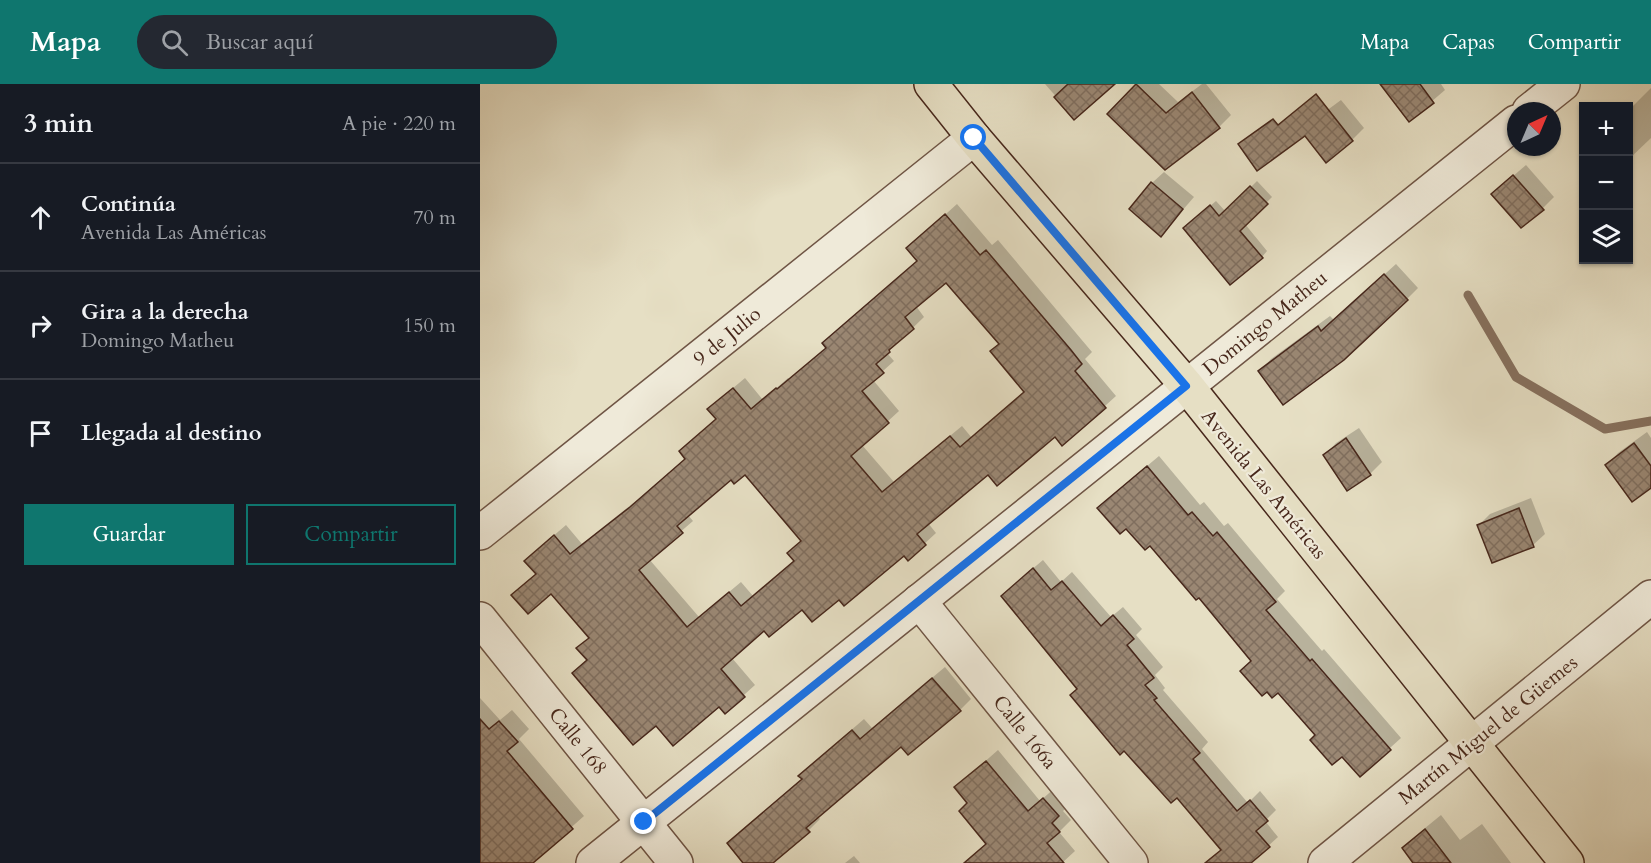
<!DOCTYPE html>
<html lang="es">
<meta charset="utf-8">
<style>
:root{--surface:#171b24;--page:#242831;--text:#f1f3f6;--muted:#9ea1a6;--line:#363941;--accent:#0f766e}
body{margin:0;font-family:Cardo,serif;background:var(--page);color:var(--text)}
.controls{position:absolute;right:18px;top:18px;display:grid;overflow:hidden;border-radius:0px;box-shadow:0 2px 4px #0004}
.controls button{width:54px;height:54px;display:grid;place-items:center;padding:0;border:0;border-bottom:2px solid var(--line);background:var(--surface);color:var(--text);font:30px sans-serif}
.compass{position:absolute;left:1027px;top:18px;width:54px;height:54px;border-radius:50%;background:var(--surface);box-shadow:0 2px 4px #0004;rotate:44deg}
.stop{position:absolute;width:18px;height:18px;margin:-14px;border:4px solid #1a73e8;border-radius:50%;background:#fff}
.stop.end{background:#1a73e8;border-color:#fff;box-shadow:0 2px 6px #0008}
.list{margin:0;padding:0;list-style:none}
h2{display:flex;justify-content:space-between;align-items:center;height:78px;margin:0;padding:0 24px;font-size:26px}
h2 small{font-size:20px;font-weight:400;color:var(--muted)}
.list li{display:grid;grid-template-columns:39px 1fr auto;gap:18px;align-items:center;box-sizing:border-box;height:108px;padding:0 24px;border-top:2px solid var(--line)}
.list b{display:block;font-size:22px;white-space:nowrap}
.list p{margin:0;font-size:20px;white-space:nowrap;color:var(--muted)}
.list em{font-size:20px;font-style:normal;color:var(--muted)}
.actions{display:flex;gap:12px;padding:18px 24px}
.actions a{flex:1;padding:14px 0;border:2px solid var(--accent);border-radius:0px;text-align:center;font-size:21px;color:var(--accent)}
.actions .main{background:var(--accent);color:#fff}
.icon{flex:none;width:33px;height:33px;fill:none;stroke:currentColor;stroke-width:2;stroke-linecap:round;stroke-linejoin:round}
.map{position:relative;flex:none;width:1171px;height:779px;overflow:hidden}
header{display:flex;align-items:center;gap:36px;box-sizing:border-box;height:84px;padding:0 30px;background:var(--accent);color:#fff}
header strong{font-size:28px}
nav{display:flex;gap:33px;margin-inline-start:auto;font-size:21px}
.search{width:420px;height:54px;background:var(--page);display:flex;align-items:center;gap:15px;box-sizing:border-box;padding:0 21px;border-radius:33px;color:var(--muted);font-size:22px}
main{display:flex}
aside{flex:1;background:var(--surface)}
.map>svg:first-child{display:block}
</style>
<header>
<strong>Mapa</strong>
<div class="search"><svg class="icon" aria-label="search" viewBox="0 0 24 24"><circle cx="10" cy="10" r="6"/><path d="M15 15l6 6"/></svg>Buscar aquí</div>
<nav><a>Mapa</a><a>Capas</a><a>Compartir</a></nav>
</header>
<main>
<aside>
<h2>3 min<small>A pie · 220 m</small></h2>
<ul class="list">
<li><svg class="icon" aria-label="ahead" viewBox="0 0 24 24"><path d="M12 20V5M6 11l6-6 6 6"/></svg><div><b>Continúa</b><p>Avenida Las Américas</p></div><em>70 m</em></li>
<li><svg class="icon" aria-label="right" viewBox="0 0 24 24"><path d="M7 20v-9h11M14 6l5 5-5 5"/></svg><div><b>Gira a la derecha</b><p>Domingo Matheu</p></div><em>150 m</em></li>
<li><svg class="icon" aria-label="arrive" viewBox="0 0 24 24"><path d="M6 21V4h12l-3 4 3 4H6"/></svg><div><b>Llegada al destino</b></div></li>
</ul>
<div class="actions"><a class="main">Guardar</a><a>Compartir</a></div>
</aside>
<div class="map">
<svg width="1171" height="779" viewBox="0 0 1171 779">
<defs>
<pattern id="building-cross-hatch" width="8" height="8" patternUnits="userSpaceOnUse" patternTransform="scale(1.5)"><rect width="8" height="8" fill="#9a8773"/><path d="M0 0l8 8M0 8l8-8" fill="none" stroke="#7f6e5e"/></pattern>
</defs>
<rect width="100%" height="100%" fill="#e6dfc4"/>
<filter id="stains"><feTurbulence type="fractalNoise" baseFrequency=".00333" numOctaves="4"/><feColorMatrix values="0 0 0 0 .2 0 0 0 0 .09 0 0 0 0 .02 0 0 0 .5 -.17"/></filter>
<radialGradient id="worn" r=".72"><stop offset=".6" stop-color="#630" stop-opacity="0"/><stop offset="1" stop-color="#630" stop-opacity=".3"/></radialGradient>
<g fill="#0003" fill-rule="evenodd">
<polygon points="565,0 632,0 594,33"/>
<polygon points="658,0 679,0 698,18 722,0 726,0 751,31 739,43 685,84 629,30"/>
<polygon points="902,0 961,0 965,6 930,36"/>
<polygon points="1171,4 1171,54 1148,76 1148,27"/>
<polygon points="861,16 884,44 872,56 834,36"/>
<polygon points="1046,81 1074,113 1063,124 1025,99"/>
<polygon points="684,88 714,113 681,151 672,99"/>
<polygon points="777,97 792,113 765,140 787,167 782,173 710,139 736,117 746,128"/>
<path d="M477,120L512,161L518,156L601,255L612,268L605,275L636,312L583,360L576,351L508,389L448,439L456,449L428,475L424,470L359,513L322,524L284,545L252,574L275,601L245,628L239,621L176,640L98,565L110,553L57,489V466L86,441L102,460L162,412L206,374L237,335L240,315L265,294L283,316L308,294L309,295L348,263L355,248L438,176L428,164ZM466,197L521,259L545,308L492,354L482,342L414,398L382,361L419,327L393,296L414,277L407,269L444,233L436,222ZM265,389L322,456L309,469L315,476L273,512L261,498L219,533L169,475L213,437L208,431L251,394Z"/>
<polygon points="916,180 938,204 927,215 780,287 791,275 850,232 854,236"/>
<polygon points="879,344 902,378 891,389 868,405 845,371 856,359"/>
<polygon points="1167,348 1171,354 1171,402 1153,416 1127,381 1138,369"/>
<polygon points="679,372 720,421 724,418 744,442 748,439 805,507 797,515 842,567 844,565 921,654 880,691 773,577 719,512 630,413"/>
<polygon points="1051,414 1065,450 1053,461 998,442 1010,430"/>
<polygon points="563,476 581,498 592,488 631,533 643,523 662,545 656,551 683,583 675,591 685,604 683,606 728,658 722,665 768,719 780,707 796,726 785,737 798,753 769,779 751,779 743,766 697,712 599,604 532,502"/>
<polygon points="465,583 491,615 480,626 422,661 338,732 340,735 329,746 290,779 265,779 249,759 260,747 323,694 320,692 332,680 384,635 392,644"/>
<polygon points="0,614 20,636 32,626 49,645 39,655 104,732 51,779 0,779"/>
<polygon points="518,666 560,717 576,703 590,720 583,727 591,736 579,748 595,767 582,779 510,779 508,759 489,718 476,703"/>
<polygon points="961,731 980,756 1002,740 1031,779 935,779 924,764 939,749"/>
<polygon points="374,772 380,779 365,779"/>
</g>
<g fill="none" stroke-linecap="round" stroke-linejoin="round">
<polyline stroke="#86705e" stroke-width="9" points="988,211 1036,293 1125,345 1171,337"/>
</g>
<g fill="url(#building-cross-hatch)" stroke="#47271b" stroke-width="1.5" fill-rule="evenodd">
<polygon points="588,0 635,0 594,36 574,13"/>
<polygon points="656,0 686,29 712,8 740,44 685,86 627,30"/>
<polygon points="900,0 940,0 954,19 929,38"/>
<polygon points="836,10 873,57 846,79 825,52 777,87 758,60 793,35 798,41"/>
<polygon points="1033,91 1064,126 1041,144 1011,110"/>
<polygon points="671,98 703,125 681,153 649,125"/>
<polygon points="770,102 788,120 760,147 783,174 750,201 703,144 730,121 739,132"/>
<path d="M465,130L500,171L506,166L591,266L602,280L595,287L626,324L582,362L575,353L517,402L508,391L437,450L446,461L428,477L424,472L364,522L359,516L332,538L322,526L289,553L284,547L241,585L265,613L245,630L239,623L193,662L176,642L153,661L92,589L107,576L96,564L109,554L71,510L48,530L31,511L56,490L44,477L74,451L90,470L150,423L205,375L199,367L236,335L227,325L253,304L271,325L296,304L297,305L346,264L342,259L437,177L426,164ZM466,199L519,260L510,267L544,308L480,363L470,352L402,408L371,372L409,339L382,307L404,289L396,280L410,268L409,266L434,245L425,233ZM265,391L321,457L307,469L314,477L261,522L249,508L207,543L159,486L203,449L197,442L251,396L254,400Z"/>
<polygon points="904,190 928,216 864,276 803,321 778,287 838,242 841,247"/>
<polygon points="866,354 891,391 867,407 843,371"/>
<polygon points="1154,359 1171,382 1171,404 1152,418 1125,381"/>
<polygon points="667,382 708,431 712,428 733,452 737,448 796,518 786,526 830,577 832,575 911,666 880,693 862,673 852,681 830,656 835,651 798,609 792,614 787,608 782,612 760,587 771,577 719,514 716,516 670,462 665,466 646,445 640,450 617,424"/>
<polygon points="1039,424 1054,463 1012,479 997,441"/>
<polygon points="553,484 571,506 582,497 621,542 633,531 654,555 647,561 674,594 665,601 677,614 674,616 720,669 713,675 757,727 770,716 788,737 776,747 790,763 771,779 725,779 741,766 697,714 691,719 644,667 640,671 590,611 597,605 521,512"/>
<polygon points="452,594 481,627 428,671 421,663 326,744 330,748 293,779 263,779 247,759 322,695 318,692 372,646 380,655"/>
<polygon points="0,635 9,645 19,637 38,658 27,667 93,745 53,779 0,779"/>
<polygon points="506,677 548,727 563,714 579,732 572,739 580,748 567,759 584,779 484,779 506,760 479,727 487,719 474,703"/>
<polygon points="945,745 971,779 933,779 922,764"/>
</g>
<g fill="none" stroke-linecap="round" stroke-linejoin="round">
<g stroke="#6f5545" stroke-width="36">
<g id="minor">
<polyline points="1049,27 1083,0"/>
<polyline points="0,449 494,54"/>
<polyline points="439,517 651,779"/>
<polyline points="0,535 196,779"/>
<polyline points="113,779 1036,38"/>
<polyline points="845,779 1171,513"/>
</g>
</g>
<g stroke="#47271b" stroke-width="36">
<polyline id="major" points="451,0 494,54 707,302 1087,779"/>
</g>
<use href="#minor" stroke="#efead9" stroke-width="33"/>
<use href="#major" stroke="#e6dfc4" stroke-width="33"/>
</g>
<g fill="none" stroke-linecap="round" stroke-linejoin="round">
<polyline stroke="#1a73e8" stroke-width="8" points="164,738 706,302 494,54"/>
</g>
<g text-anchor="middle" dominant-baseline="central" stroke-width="4.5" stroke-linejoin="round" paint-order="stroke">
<g font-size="20" fill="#47271b" stroke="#efead9">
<text transform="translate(785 239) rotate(-39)">Domingo Matheu</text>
<text transform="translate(247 252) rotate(-39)">9 de Julio</text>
<text transform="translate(784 400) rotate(51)">Avenida Las Américas</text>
<text transform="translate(1008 646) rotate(-39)">Martín Miguel de Güemes</text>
<text transform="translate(545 648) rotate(51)">Calle 166a</text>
<text transform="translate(98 657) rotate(51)">Calle 168</text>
</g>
</g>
<rect width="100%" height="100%" filter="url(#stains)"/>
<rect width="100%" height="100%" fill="url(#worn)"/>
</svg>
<div class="controls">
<button>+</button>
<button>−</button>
<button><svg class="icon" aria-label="layers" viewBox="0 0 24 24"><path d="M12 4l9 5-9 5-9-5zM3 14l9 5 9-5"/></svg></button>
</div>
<svg class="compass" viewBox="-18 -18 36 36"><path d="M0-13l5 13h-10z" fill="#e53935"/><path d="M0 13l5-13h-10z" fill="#9ea1a6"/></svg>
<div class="stop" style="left:494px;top:54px"></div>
<div class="stop end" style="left:164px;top:738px"></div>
</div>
</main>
